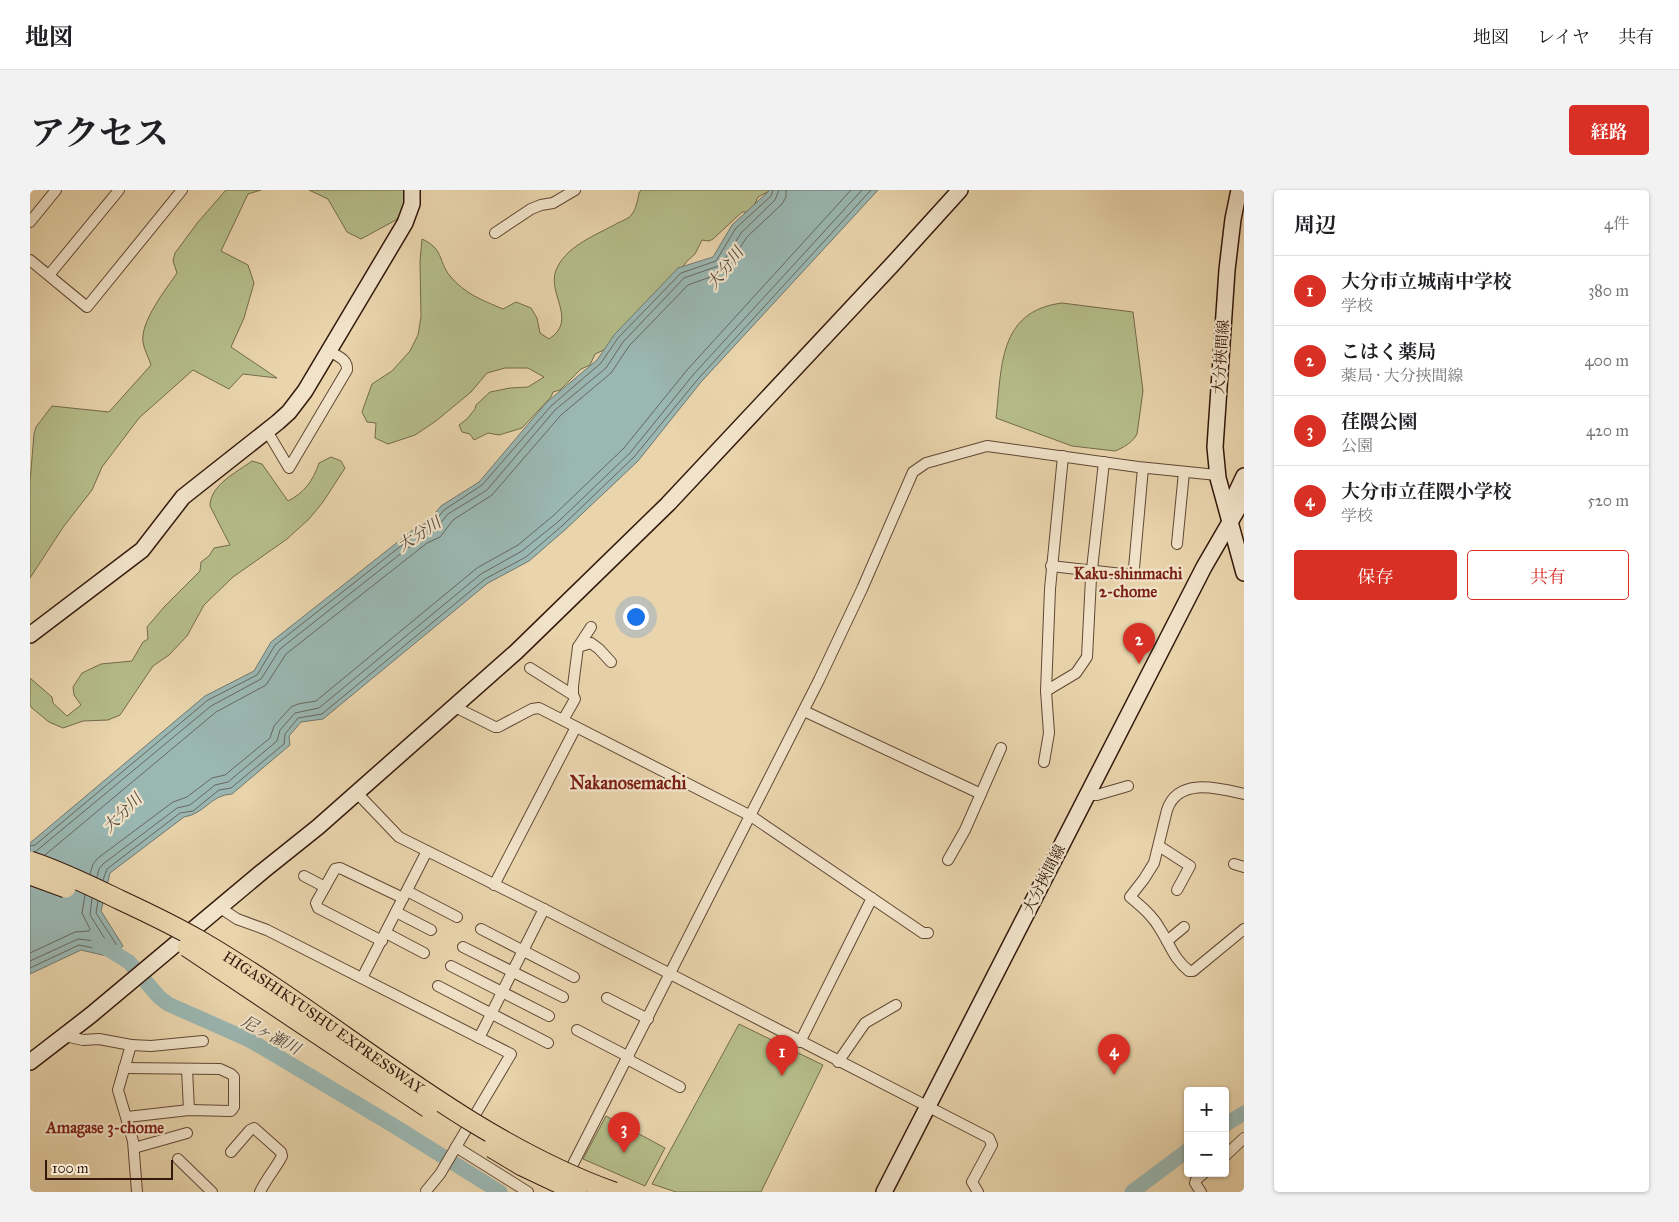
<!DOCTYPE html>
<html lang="ja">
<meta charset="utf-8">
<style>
:root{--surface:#fff;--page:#f2f2f2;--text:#202124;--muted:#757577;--line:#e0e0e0;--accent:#d93025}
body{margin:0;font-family:"IM FELL Great Primer","Noto Serif JP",serif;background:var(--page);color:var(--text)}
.controls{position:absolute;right:15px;bottom:15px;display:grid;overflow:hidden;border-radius:5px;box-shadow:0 1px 4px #0004}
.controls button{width:45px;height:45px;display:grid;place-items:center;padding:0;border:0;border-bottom:1px solid var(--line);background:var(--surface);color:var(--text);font:25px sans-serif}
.scale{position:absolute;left:15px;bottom:12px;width:128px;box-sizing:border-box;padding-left:5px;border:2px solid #34190c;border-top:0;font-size:14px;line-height:18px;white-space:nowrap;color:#34190c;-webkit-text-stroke:4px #f1e3c9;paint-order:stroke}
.you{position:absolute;left:605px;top:426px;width:18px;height:18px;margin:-12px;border:4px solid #fff;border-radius:50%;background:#1a73e8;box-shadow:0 0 0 8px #1a73e833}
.badge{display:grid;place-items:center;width:32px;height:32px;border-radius:50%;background:var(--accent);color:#fff;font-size:16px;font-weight:700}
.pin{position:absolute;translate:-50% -41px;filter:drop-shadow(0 1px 2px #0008)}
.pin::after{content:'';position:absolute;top:26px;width:18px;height:15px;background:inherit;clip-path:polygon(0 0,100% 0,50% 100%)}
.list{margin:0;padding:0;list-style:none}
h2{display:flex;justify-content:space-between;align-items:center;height:65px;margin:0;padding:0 20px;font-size:21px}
h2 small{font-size:16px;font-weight:400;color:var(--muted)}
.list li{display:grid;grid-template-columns:32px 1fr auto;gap:15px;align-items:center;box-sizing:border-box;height:70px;padding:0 20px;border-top:1px solid var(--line)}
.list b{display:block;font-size:19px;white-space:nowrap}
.list p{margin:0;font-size:16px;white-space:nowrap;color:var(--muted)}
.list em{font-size:16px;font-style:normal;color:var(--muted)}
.actions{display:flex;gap:10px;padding:15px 20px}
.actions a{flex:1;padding:11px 0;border:1px solid var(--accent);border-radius:5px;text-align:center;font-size:18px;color:var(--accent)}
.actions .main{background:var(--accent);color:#fff}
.map{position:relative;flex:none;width:1214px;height:1002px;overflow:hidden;border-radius:5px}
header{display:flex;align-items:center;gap:30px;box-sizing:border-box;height:70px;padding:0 25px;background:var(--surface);border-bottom:1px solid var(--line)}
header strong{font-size:24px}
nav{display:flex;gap:28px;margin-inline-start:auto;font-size:18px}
.intro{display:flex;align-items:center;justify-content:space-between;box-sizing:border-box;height:120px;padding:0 30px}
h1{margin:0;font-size:35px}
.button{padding:12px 22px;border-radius:5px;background:var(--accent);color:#fff;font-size:18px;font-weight:700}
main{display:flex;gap:30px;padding:0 30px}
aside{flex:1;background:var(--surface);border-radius:5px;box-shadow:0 1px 4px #0004}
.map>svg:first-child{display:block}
</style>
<header>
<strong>地図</strong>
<nav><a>地図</a><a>レイヤ</a><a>共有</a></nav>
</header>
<div class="intro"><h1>アクセス</h1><a class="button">経路</a></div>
<main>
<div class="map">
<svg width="1214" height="1002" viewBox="0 0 1214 1002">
<rect width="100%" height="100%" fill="#e9d4ac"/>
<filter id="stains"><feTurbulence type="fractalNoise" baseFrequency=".004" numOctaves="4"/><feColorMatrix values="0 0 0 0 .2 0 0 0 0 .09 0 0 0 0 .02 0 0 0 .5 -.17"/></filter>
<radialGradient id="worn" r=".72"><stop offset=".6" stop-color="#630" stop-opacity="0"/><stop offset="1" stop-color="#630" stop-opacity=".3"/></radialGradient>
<g fill="#b5bd8a" stroke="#746b4b">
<path d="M196,0H231L218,4L191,61L218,75L224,93L214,128L201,157L247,188L213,184L199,199L163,180L109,228L72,277L62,300L34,336L0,388V292L4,244L6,237L22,216L79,222L121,175C119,168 114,160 113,152C110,132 136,99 147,83L143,71L145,63L168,32Z"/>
<polygon points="279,0 377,0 377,15 366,30 331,49 317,42 298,9"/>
<path d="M611,0H741L728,7L723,18L718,22H712L683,49L679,51L672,50L665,64L657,71L640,95L576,159L565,164L560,175L551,179L530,200L523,202L521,207L492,238L469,245L458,243L444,250L440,244L432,242L429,235L437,229L445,219L446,215L460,202L480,198L498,197L514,187L498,178H475L457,183L441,202L406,231L385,245L358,254L345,248L346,233L337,232L332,222L342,194L362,181L380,161L388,145L391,127L390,71L392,49C414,59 408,71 420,86C435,104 452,110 473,119L486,112L501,118L507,128L510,143L519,149C550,129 513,101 528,76C539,55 566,45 586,34C591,31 599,29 602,24C606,19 608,9 609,3Z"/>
<path d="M1032,113L1103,122L1113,201L1107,244C1103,252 1093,258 1085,261L1042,256L966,228C972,177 968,121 1032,113Z"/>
<path d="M301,267L311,271L315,278L293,312L279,329L257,349L203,387L174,415L157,446L139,465L123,476L90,525L78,530L53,531L33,538L19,532L2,518L0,515V488L22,507L23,513L37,526L51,515L44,505L43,497L52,483L71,474L102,471L113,452L118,449L117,437L135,416L170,381L171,372L179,366L184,358L200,355L180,316C180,295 207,282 222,271L232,274L258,311C274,303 283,291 289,273Z"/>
<polygon points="709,834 793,875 731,1002 646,1002 622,994"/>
<polygon points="576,926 635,958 615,996 553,969"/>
</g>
<path fill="#9ab7b2" stroke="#717870" d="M740,0H848L671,192L608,271L536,339L499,371L458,393L293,529L271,532L259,546L260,555L202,604C180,605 175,624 154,627L80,683L71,721L93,756L81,767L51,760L0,784V653L175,506L224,481L241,452L388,336L397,333L411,316L449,292L517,212L567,170L584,145L648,78L683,67L702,35Z"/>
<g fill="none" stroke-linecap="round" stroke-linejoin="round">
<g stroke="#67685f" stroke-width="1">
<polyline points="0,656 5,655 178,510 227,485 245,455 390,341 400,337 414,320 452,295 521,216 571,173 588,148 651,83 686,71 706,38 741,6 743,0"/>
<polyline points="5,662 181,516 231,489 250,459 393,346 404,341 418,324 457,300 525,220 576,178 593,152 654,88 691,75 711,43 745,10 749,0"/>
<polyline points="15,665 186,522 236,495 256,464 397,353 410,347 423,330 462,305 531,225 581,183 599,156 658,95 694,82 717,47 752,14 756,7 756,0"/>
<polyline points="60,684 63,674 68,668 143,612 157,607 182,588 195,585 240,548 244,536 261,517 268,514 286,511 447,378 488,355 524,325 594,258 657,180 821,0"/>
<polyline points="67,687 69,679 73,674 147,618 160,615 185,595 198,592 247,551 250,540 265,523 289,518 451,384 492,361 529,331 600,263 663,185 832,0"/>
<polyline points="73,690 77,679 150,623 163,621 189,600 201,598 254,554 255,544 268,528 292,524 455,389 496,367 533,335 604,267 668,189 841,0"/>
<polyline points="0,763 45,742 59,741 60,739 52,723 55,705"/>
<polyline points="0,771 48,749 75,752 75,749 60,725 62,708"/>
<polyline points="0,778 49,755 79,761 85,757 86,754 66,723 68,711"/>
</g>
<g stroke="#9ab7b2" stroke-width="15">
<polyline points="68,753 99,772 129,807 138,814 217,849 235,859 361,934 470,1002"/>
<polyline points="1195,935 1214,923"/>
<polyline points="1102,1002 1158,960"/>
</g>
<g stroke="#614834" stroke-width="12">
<g id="street">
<polyline points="0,32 26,0"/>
<polyline points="465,43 501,19 511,15 523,13 545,0"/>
<polyline points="0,70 57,117 152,0"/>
<polyline points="19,85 89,0"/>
<path d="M237,241L259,278L317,180C318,169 307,166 299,161"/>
<polyline points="1147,354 1154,282"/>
<polyline points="1021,376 1101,385 1104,378 1113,278"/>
<polyline points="548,457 561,453 569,459 581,472"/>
<polyline points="500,478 543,505 545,509 533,530"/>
<polyline points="1016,501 1046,483 1057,467 1061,388 1074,272"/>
<polyline points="543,505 543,496 548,457 561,437"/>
<polyline points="425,517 465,537 468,537 502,519 509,518 721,626 893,743 898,743"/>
<polyline points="774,521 951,604"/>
<polyline points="1014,572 1019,543 1016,501 1020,399 1033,266"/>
<polyline points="327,603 369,647 514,719 959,948 962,955 942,992 948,1002"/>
<path d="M1214,604C1188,598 1148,587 1137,620L1124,673L1114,689L1100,707C1112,717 1123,726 1130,739C1141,756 1143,768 1159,781H1163L1214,739"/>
<polyline points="1057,605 1067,605 1098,596"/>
<polyline points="1129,656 1160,676 1147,700"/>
<polyline points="918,670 935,640 971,558"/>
<polyline points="1204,674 1214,677"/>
<polyline points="274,686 295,697"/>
<polyline points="464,695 546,537"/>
<polyline points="377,701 427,727"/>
<polyline points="189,717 207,729 237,740 481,864 410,984 396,1001 397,1002"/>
<polyline points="366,722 401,740"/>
<polyline points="451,739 544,787"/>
<polyline points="356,743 394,763"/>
<polyline points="352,751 288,718 286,713 305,679 310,678 373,708"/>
<polyline points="1137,751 1154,737"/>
<polyline points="433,757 533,807"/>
<polyline points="421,776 519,826"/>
<polyline points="332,788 397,661"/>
<polyline points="408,796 518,853"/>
<polyline points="577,808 618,829"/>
<polyline points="547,840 599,867"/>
<polyline points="35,846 53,850 69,849 101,855"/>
<polyline points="449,848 514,719"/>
<polyline points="770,852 842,708"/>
<polyline points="597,869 650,897"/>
<polyline points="808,872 835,833 866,815"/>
<polyline points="94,878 190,879 201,884 204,887 204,917 201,921 159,920 97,927"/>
<polyline points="157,879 159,920"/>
<polyline points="426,957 498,1002"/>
<polyline points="104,958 157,943"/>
<path d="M201,962L220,940L224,938L251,962L252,966C246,978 236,989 230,1002"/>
<polyline points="1195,966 1214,948"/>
<polyline points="148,969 182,1002"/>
<polyline points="537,986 789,490 832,399 883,282 896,273 957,256 1108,277 1187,285"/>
<polyline points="107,1002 103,951 88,900 101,855 121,856 173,851"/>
<polyline points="1171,1002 1165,993 1166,990 1174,983"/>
</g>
</g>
<g stroke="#34190c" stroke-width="18">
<g id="secondary">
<polyline points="1209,0 1203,29 1197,80 1185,257 1188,288 1214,383"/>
<polyline points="1199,318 1214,286"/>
<polyline points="0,445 112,360 153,307 248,232 259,222 275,201 375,33 382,14 382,0"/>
<polyline points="0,872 61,825 233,681 288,637 486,462 638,314 861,76 930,0"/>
<polyline points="854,1002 1174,377 1214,308"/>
</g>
</g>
<use href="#street" stroke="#f1e3c9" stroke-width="10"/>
<use href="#secondary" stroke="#f1e3c9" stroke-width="15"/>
<g stroke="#34190c" stroke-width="21" stroke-linecap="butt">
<g id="highway-bridge">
<path id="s1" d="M0,671C31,681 61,696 90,710C118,723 145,736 171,751C310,832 431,947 584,1002"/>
<polyline points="0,685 36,698"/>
<polyline points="157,757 398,918"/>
<polyline points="462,958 492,976 547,1002"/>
</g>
</g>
<use href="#highway-bridge" stroke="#e9d4ac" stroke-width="19"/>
</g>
<g text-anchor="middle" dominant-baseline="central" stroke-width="4.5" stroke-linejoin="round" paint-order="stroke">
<g font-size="15" fill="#34190c" stroke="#f1e3c9">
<text transform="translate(1191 167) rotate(-86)">大分挾間線</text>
<text transform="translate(1014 689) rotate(-63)">大分挾間線</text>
<text stroke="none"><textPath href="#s1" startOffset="336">HIGASHIKYUSHU EXPRESSWAY</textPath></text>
</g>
<g font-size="16" font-style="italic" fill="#53483e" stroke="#f1e3c9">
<text transform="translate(695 78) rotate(-52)">大分川</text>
<text transform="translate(389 344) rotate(-33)">大分川</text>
<text transform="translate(92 623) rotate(-45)">大分川</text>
<text transform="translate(241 845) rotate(28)">尼ヶ瀬川</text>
</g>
<g font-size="16" font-weight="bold" fill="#7a1f14" stroke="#f1e3c9">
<text x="1098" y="383">Kaku-shinmachi<tspan x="1098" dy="18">2-chome</tspan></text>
<text x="75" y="937">Amagase 3-chome</text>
</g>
<g font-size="18" font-weight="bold" fill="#7a1f14" stroke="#f1e3c9">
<text x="598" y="593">Nakanosemachi</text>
</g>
</g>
<rect width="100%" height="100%" filter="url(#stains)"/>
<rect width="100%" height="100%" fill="url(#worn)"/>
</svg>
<div class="controls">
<button>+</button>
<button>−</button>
</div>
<div class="scale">100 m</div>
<div class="you"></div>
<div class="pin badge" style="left:752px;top:886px">1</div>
<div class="pin badge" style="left:1109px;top:474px">2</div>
<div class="pin badge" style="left:594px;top:963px">3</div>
<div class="pin badge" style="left:1084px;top:885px">4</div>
</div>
<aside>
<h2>周辺<small>4件</small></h2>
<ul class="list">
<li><span class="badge">1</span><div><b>大分市立城南中学校</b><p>学校</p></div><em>380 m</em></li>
<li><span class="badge">2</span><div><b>こはく薬局</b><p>薬局 · 大分挾間線</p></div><em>400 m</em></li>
<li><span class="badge">3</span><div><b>荏隈公園</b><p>公園</p></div><em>420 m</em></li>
<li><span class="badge">4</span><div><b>大分市立荏隈小学校</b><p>学校</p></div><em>520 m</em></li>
</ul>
<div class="actions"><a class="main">保存</a><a>共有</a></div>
</aside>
</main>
